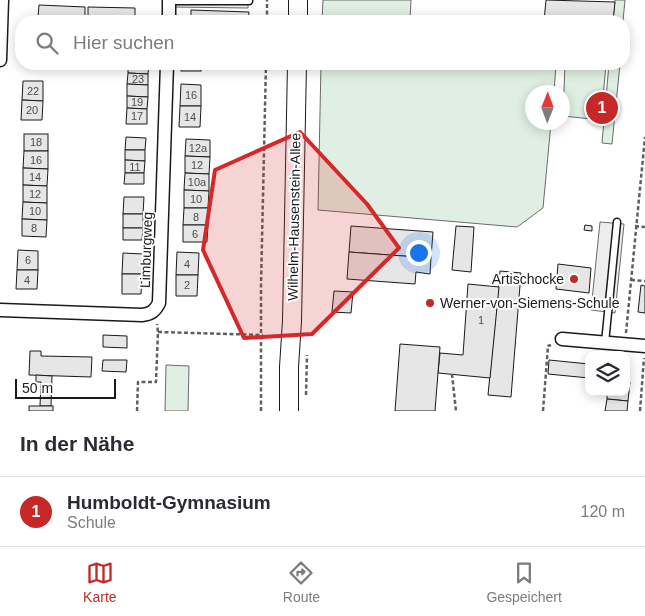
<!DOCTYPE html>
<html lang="de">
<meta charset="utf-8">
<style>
:root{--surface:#fff;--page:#f2f2f3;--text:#2b2b33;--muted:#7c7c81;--line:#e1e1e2;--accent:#c62828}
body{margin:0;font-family:Helvetica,sans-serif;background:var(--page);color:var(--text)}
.controls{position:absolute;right:15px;bottom:15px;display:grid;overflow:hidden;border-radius:10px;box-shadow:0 2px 12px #0003}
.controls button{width:45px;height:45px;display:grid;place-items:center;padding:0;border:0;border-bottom:1px solid var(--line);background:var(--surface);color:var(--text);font:25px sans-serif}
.compass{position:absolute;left:525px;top:85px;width:45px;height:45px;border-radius:50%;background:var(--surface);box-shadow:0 2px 12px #0003;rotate:1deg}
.scale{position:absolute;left:15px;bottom:12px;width:101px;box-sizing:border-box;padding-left:5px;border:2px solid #1a1a1a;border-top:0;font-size:14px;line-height:18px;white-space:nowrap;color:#1a1a1a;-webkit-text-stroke:4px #fff;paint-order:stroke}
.you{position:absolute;left:418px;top:252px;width:18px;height:18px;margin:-12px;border:4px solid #fff;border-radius:50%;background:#1a73e8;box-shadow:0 0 0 8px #1a73e833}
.badge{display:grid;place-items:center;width:32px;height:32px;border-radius:50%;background:var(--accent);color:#fff;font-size:16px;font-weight:700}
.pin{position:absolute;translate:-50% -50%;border:2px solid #fff;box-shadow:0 1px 5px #0006}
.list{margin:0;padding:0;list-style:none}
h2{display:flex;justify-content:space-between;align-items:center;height:65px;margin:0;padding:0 20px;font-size:21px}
h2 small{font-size:16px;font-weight:400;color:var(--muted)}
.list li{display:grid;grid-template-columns:32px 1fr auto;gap:15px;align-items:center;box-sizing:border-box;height:70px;padding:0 20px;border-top:1px solid var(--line)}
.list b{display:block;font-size:19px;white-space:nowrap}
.list p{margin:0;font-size:16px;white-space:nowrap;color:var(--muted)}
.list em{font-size:16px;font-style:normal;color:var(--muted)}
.icon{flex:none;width:28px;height:28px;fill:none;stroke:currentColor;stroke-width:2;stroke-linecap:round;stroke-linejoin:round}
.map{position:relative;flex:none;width:645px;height:411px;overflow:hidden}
.search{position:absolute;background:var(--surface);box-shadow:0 2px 12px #0003;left:15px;right:15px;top:15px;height:55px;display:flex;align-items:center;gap:12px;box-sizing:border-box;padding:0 18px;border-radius:20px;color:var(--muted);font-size:19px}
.sheet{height:135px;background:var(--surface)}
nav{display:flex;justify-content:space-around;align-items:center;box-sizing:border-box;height:70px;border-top:1px solid var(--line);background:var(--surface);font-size:14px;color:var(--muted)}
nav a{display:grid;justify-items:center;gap:2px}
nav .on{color:var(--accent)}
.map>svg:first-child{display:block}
</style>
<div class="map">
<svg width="645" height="411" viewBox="0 0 645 411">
<rect width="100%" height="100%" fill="#fff"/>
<g fill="#e0efe3" stroke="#6a6a6a">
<polygon points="323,0 411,0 410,21 322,21"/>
<polygon points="615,0 625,0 623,21 613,21"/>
<polygon points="321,64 556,64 554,92 532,92 532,122 551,123 543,208 517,227 318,210"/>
<polygon points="565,64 606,64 601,120 563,116"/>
<polygon points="609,64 620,64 612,144 602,143"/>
<polygon points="166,365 189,366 188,411 165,411"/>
</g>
<g fill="#ededed" stroke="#6a6a6a">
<polygon points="171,0 248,0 248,8 171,7"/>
<polygon points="600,222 624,224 615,313 591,310"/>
</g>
<g fill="#e6e6e6" stroke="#1a1a1a">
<polygon points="546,0 615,2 613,21 544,21"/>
<polygon points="39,5 85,7 85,19 38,17"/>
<polygon points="88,7 135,8 135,20 88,18"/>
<polygon points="191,10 249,12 248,21 191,21"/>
<polygon points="128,64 149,64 148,74 128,73"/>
<rect x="181" y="64" width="20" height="7"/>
<polygon points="128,73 148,74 148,85 127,84"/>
<polygon points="23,81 43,81 43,101 22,100"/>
<polygon points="127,84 148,85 148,97 127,96"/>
<polygon points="181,84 201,85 201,106 180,106"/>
<polygon points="127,96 148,97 147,109 127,108"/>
<polygon points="22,100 43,101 42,120 21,120"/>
<polygon points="180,106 201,106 200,127 179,127"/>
<polygon points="127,108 147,109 147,124 126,124"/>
<rect x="24" y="134" width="24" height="17"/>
<polygon points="126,137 146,138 145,150 125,150"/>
<polygon points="186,139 210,140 210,157 185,156"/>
<polygon points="125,150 145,150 145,161 125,160"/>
<polygon points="24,151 48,151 48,169 23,168"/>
<polygon points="185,156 210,157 209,174 185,173"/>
<polygon points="125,160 145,161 144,173 125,173"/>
<polygon points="23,168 48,169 47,186 23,185"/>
<polygon points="125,173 144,173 144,184 124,184"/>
<polygon points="185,173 209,174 209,191 184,190"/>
<polygon points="23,185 47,186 47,203 23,202"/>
<polygon points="184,190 209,191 208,208 184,208"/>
<polygon points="124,197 144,197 143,214 123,214"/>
<polygon points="23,202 47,203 47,220 22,219"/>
<polygon points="184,208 208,208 208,225 183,225"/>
<rect x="123" y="214" width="20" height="14"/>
<polygon points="22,219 47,220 46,237 22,236"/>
<polygon points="183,225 208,225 207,242 183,242"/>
<polygon points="585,225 592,226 592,231 584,230"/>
<polygon points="351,226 433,232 431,258 349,252"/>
<polygon points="456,226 474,227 471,272 452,270"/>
<polygon points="123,228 143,228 142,240 123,240"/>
<polygon points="18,250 38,251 38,270 17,270"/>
<polygon points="177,252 199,253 198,275 176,275"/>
<polygon points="349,252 431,258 430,274 416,272 415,284 347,279"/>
<polygon points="123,253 143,254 142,274 122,274"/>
<polygon points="558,264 591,268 589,293 556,289"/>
<polygon points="17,270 38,270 37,289 16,289"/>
<polygon points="500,271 521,273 511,397 488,395"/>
<polygon points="122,274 142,274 141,294 122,294"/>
<polygon points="176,275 198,275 197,296 176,296"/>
<polygon points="468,284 499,287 490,378 438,373 440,353 463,355"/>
<polygon points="641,285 645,286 645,313 638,312"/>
<polygon points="334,291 353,292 351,313 332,312"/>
<polygon points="103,335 127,336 127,348 103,347"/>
<polygon points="400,344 440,347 435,411 395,411"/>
<polygon points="30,351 41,351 41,356 92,357 91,377 29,375"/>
<polygon points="103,360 127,360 126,372 102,371"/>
<polygon points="549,360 589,364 589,378 548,374"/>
<polygon points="36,375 52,376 51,406 40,406 41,382 36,382"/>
<polygon points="626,382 630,382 628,401 607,399 607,392 626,392"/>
<polygon points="607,399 628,401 627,411 605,411"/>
<rect x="29" y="406" width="24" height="5"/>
</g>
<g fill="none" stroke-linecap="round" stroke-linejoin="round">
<g stroke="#1a1a1a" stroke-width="9">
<g id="lane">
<polyline points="169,1 249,1"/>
<polyline points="605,343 617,222"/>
</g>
</g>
<g stroke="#1a1a1a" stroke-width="15">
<g id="street">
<polyline points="169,21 169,0"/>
<polyline points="0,60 2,0"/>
<path d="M0,310L142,315C151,314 155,311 159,303L167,64"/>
<polyline points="562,339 645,346"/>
</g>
</g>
<g stroke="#1a1a1a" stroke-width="20">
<g id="secondary">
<polyline points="298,21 298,0"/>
<polyline points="289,411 289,367 292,321 297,64"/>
</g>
</g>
<g stroke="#5f5f5f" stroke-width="2.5" stroke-dasharray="4 2.5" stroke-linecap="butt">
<polyline points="267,21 267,0"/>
<polyline points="635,226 645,227"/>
<polyline points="631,280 645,281"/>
<polyline points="158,332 263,335"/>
<polyline points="626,333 645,137"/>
<polyline points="452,374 456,411"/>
<polyline points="306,395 307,355"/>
<polyline points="137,411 138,382 156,382 158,332 157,324"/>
<polyline points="261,411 261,284 266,64"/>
<polyline points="543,411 548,346 551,345"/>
<polyline points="640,411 644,358"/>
</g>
<use href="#lane" stroke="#fff" stroke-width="6"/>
<use href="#street" stroke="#fff" stroke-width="12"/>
<use href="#secondary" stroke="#fff" stroke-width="18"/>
</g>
<path fill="#d62828" fill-opacity="0.2" stroke="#d62828" stroke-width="4" stroke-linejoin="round" d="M300,132L367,204L399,248L312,334L244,338L203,250L215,170Z"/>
<g fill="#c62828" stroke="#fff" stroke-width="2">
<circle cx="574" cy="279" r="5"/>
<circle cx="430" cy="303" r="5"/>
</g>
<g text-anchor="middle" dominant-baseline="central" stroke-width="4" stroke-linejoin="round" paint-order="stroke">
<g font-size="11" fill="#4d4d4d">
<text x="138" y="79">23</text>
<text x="33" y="91">22</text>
<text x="191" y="95">16</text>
<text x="137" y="102">19</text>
<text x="32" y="110">20</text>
<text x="137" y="116">17</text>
<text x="190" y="117">14</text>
<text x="36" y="142">18</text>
<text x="198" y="148">12a</text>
<text x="36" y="160">16</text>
<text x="197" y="165">12</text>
<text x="135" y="167">11</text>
<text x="35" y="177">14</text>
<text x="197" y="182">10a</text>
<text x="35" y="194">12</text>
<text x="196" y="199">10</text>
<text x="35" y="211">10</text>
<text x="196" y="217">8</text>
<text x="34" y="228">8</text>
<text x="195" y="234">6</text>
<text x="28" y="260">6</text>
<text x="187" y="264">4</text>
<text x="27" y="280">4</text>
<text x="187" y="285">2</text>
<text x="481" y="320">1</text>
</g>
<g font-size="14" fill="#1a1a1a" stroke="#fff">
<text transform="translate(294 217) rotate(-89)">Wilhelm-Hausenstein-Allee</text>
<text transform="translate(146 250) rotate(-88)">Limburgweg</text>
</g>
<g font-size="14" fill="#1a1a1a" stroke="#fff" text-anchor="end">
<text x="564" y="279">Artischocke</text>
<text x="440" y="303" text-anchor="start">Werner-von-Siemens-Schule</text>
</g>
</g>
</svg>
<div class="controls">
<button><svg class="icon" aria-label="layers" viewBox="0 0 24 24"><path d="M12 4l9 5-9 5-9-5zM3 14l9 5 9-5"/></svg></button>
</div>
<svg class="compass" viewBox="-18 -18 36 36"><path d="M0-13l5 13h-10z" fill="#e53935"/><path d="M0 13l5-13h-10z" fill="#7c7c81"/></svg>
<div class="scale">50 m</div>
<div class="you"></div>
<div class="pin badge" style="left:602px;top:108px">1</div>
<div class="search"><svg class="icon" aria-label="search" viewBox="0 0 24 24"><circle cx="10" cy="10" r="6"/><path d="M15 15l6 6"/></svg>Hier suchen</div>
</div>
<section class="sheet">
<h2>In der Nähe<small></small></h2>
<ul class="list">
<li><span class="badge">1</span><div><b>Humboldt-Gymnasium</b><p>Schule</p></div><em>120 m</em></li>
</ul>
</section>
<nav>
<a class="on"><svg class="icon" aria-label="map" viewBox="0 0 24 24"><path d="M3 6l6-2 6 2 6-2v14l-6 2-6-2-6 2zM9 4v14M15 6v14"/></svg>Karte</a>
<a><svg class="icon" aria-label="directions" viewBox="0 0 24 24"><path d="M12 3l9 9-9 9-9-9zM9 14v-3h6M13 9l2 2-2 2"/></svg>Route</a>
<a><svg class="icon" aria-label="saved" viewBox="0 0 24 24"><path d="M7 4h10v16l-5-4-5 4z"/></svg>Gespeichert</a>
</nav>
